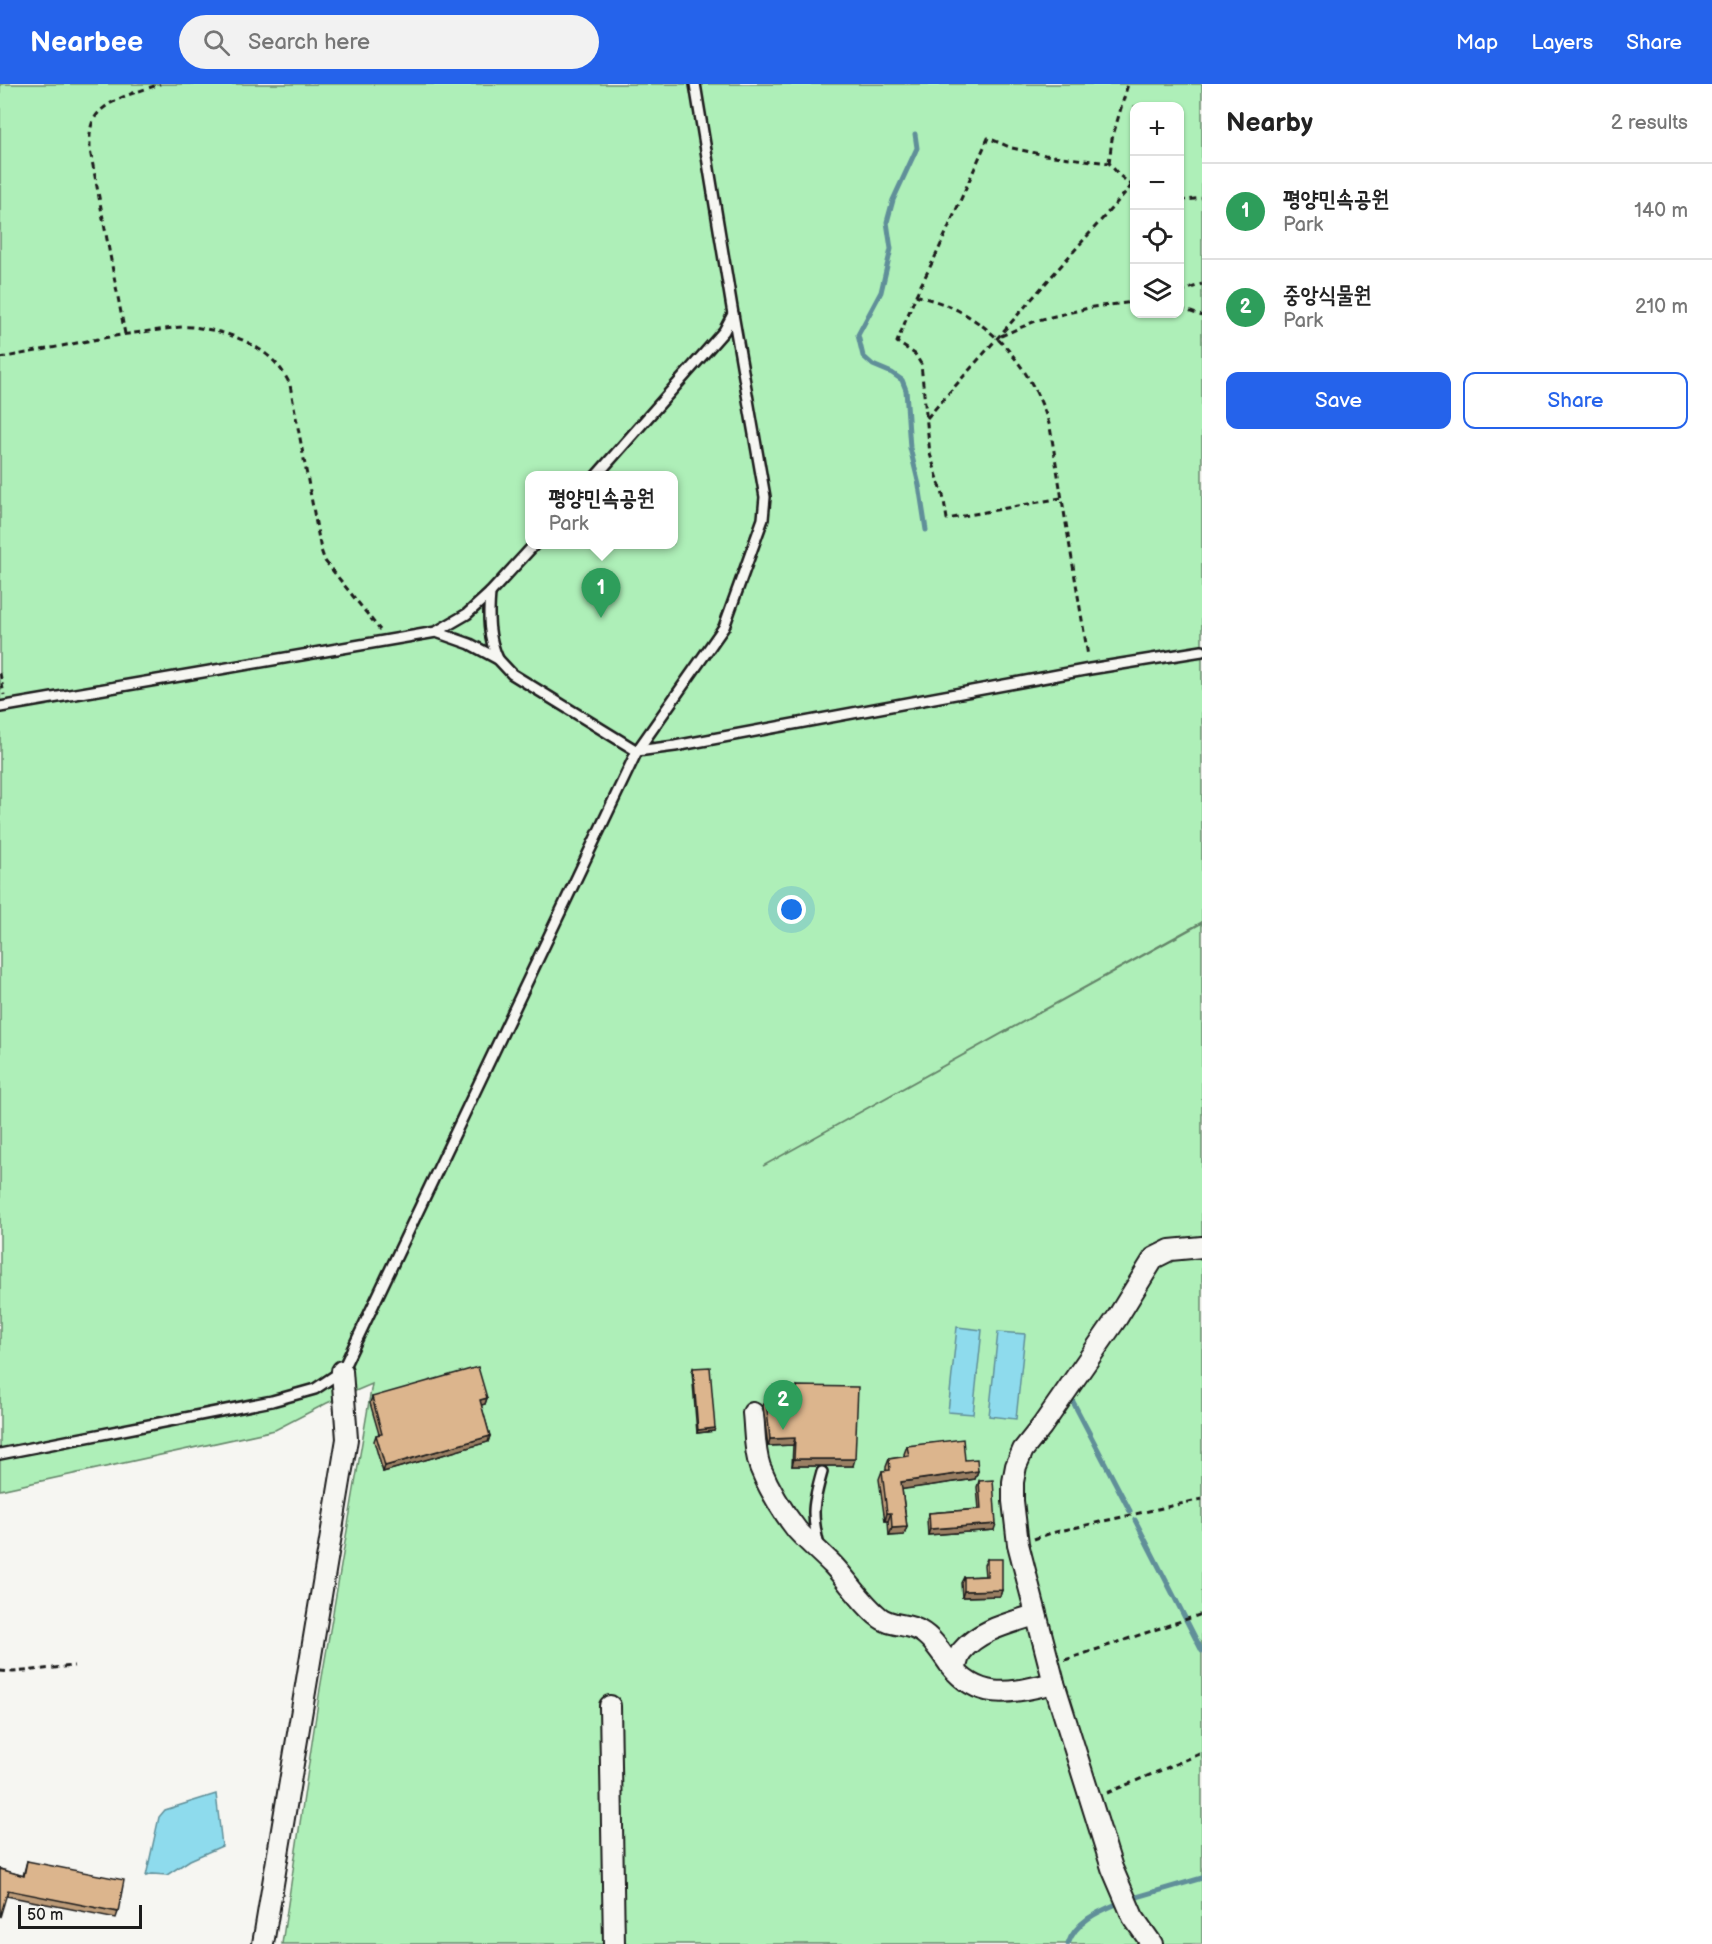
<!DOCTYPE html>
<meta charset="utf-8">
<style>
:root{--surface:#fff;--page:#f2f2f2;--text:#222;--muted:#767676;--line:#e0e0e0;--accent:#2563eb}
body{margin:0;font-family:"Balsamiq Sans","Poor Story",sans-serif;background:var(--page);color:var(--text)}
.controls{position:absolute;right:18px;top:18px;display:grid;overflow:hidden;border-radius:12px;box-shadow:0 2px 4px #0004}
.controls button{width:54px;height:54px;display:grid;place-items:center;padding:0;border:0;border-bottom:2px solid var(--line);background:var(--surface);color:var(--text);font:30px sans-serif}
.scale{position:absolute;left:18px;bottom:15px;width:124px;box-sizing:border-box;padding-left:6px;border:3px solid #1c1c1c;border-top:0;font-size:16px;line-height:21px;white-space:nowrap;color:#1c1c1c;-webkit-text-stroke:4px #f6f6f2;paint-order:stroke}
.you{position:absolute;left:792px;top:826px;width:21px;height:21px;margin:-15px;border:4px solid #fff;border-radius:50%;background:#1a73e8;box-shadow:0 0 0 9px #1a73e833}
.badge{display:grid;place-items:center;width:39px;height:39px;border-radius:50%;background:var(--accent);color:#fff;font-size:20px;font-weight:700}
.pin{position:absolute;translate:-50% -50px;filter:drop-shadow(0 2px 3px #0008)}
.pin::after{content:'';position:absolute;top:32px;width:21px;height:18px;background:inherit;clip-path:polygon(0 0,100% 0,50% 100%)}
.popup{position:absolute;left:525px;top:387px;width:153px;height:78px;box-sizing:border-box;display:grid;place-content:center;border-radius:12px;background:var(--surface);filter:drop-shadow(0 2px 4px #0005);font-size:20px;white-space:nowrap;color:var(--muted)}
.popup b{font-size:22px;color:var(--text)}
.popup::after{content:'';position:absolute;left:50%;top:100%;margin-left:-12px;border:12px solid transparent;border-top-color:var(--surface)}
.list{margin:0;padding:0;list-style:none}
h2{display:flex;justify-content:space-between;align-items:center;height:78px;margin:0;padding:0 24px;font-size:26px}
h2 small{font-size:20px;font-weight:400;color:var(--muted)}
.list li{display:grid;grid-template-columns:39px 1fr auto;gap:18px;align-items:center;box-sizing:border-box;height:96px;padding:0 24px;border-top:2px solid var(--line)}
.list b{display:block;font-size:22px;white-space:nowrap}
.list p{margin:0;font-size:20px;white-space:nowrap;color:var(--muted)}
.list em{font-size:20px;font-style:normal;color:var(--muted)}
.actions{display:flex;gap:12px;padding:18px 24px}
.actions a{flex:1;padding:14px 0;border:2px solid var(--accent);border-radius:12px;text-align:center;font-size:21px;color:var(--accent)}
.actions .main{background:var(--accent);color:#fff}
.icon{flex:none;width:33px;height:33px;fill:none;stroke:currentColor;stroke-width:2;stroke-linecap:round;stroke-linejoin:round}
.map{position:relative;flex:none;width:1202px;height:1860px;overflow:hidden}
header{display:flex;align-items:center;gap:36px;box-sizing:border-box;height:84px;padding:0 30px;background:var(--accent);color:#fff}
header strong{font-size:28px}
nav{display:flex;gap:33px;margin-inline-start:auto;font-size:21px}
.search{width:420px;height:54px;background:var(--page);display:flex;align-items:center;gap:15px;box-sizing:border-box;padding:0 21px;border-radius:33px;color:var(--muted);font-size:22px}
main{display:flex}
aside{flex:1;background:var(--surface)}
.map>svg:first-child{display:block}
</style>
<header>
<strong>Nearbee</strong>
<div class="search"><svg class="icon" aria-label="search" viewBox="0 0 24 24"><circle cx="10" cy="10" r="6"/><path d="M15 15l6 6"/></svg>Search here</div>
<nav><a>Map</a><a>Layers</a><a>Share</a></nav>
</header>
<main>
<div class="map">
<svg width="1202" height="1860" viewBox="0 0 1202 1860">
<rect width="100%" height="100%" fill="#f6f6f2"/>
<filter id="ink" filterUnits="userSpaceOnUse"><feTurbulence type="fractalNoise" baseFrequency=".0167" numOctaves="2"/><feDisplacementMap in="SourceGraphic" scale="12" xChannelSelector="R" yChannelSelector="G"/><feConvolveMatrix kernelMatrix="1 2 1 2 8 2 1 2 1" color-interpolation-filters="sRGB"/></filter>
<g filter="url(#ink)">
<path fill="#aeefb8" stroke="#65866a" stroke-width="1.5" fill-rule="evenodd" d="M0,0H1202V838L763,1082L1202,839V1860H282L320,1605L372,1300L327,1319L275,1346L0,1406ZM1134,22H1180V230H1134ZM529,392H673V460H529Z"/>
<g fill="#8edbed" stroke="#608f99" stroke-width="1.5">
<polygon points="957,1243 982,1246 973,1330 948,1328"/>
<polygon points="998,1248 1025,1250 1016,1335 989,1332"/>
<polygon points="216,1710 222,1762 190,1776 167,1791 152,1790 146,1792 159,1733 165,1726"/>
</g>
<g fill="none" stroke-linecap="round" stroke-linejoin="round">
<g stroke="#608f99" stroke-width="5">
<polyline points="915,50 917,64 893,116 887,138 891,165 881,208 858,251 863,272 873,281 892,289 902,296 906,306 910,364 919,401 926,446"/>
<polyline points="1071,1314 1130,1427"/>
<polyline points="1135,1436 1202,1567"/>
<polyline points="1130,1815 1202,1794"/>
<path d="M1068,1860C1076,1837 1098,1828 1119,1819"/>
</g>
<g stroke="#1c1c1c" stroke-width="14">
<g id="lane">
<polyline points="596,392 724,247 733,230 695,0"/>
<path d="M490,509C488,533 488,553 498,575"/>
<polyline points="0,623 436,548 467,530 490,509 535,460"/>
<polyline points="637,667 675,662 1090,585 1202,567"/>
<polyline points="637,667 724,543 763,435 765,413 733,230"/>
<polyline points="0,1370 272,1317 315,1305 342,1287 637,667 512,590 498,575 470,560 436,548"/>
<path d="M819,1462C811,1430 813,1420 822,1388"/>
</g>
</g>
<g stroke="#1c1c1c" stroke-width="24">
<g id="street">
<path d="M753,1329C755,1347 754,1366 760,1383C769,1405 783,1428 797,1446C808,1458 821,1469 833,1481C848,1497 861,1518 878,1532C890,1543 908,1539 920,1547C933,1554 942,1570 950,1581C980,1619 1013,1608 1054,1599"/>
<path d="M955,1586C957,1580 958,1573 961,1568C979,1546 1010,1539 1035,1531"/>
<polyline points="610,1622 614,1860"/>
<polyline points="263,1860 347,1355 342,1287"/>
<polyline points="1152,1860 1133,1833 1112,1784 1054,1599 1018,1460 1013,1417 1013,1398 1016,1382 1023,1366 1042,1342 1117,1234 1154,1174 1170,1166 1202,1163"/>
</g>
</g>
<g stroke="#1c1c1c" stroke-width="3" stroke-dasharray="6 4.5" stroke-linecap="butt">
<polyline points="1109,79 1112,55 1128,0"/>
<polyline points="1180,117 1202,114"/>
<polyline points="1180,208 1202,200"/>
<path d="M916,211C927,215 940,218 951,223C1001,246 1034,291 1050,343L1088,572"/>
<polyline points="1180,224 1202,232"/>
<path d="M125,250L90,66C90,56 89,46 93,37C103,15 139,8 160,0"/>
<polyline points="1001,252 1038,236 1093,223 1134,218"/>
<path d="M0,274C50,265 100,253 150,247C163,246 178,242 192,243C230,247 274,263 290,301L321,466L325,477L380,546"/>
<polyline points="927,334 1132,101"/>
<polyline points="1061,414 947,435 943,411 930,370 921,280 915,270 897,258 916,211 938,167 988,54 1012,64 1045,71 1109,79 1119,91 1134,103"/>
<polyline points="0,589 4,611"/>
<polyline points="1034,1455 1051,1449 1202,1415"/>
<polyline points="1065,1576 1202,1530"/>
<polyline points="0,1587 13,1588 74,1582"/>
<polyline points="1107,1709 1202,1669"/>
</g>
<use href="#lane" stroke="#f6f6f2" stroke-width="9"/>
<use href="#street" stroke="#f6f6f2" stroke-width="20"/>
</g>
<g fill="#bd9c79" stroke="#1c1c1c" stroke-width="1.5">
<polygon points="693,1284 714,1347 697,1349 692,1287"/>
<polygon points="797,1302 853,1382 792,1382 793,1361 768,1362 763,1322 766,1315 794,1314 794,1309"/>
<polygon points="372,1313 487,1314 485,1320 481,1321 490,1352 488,1358 383,1388 374,1357 376,1351 379,1350 370,1319"/>
<polygon points="907,1362 965,1376 978,1387 975,1395 902,1405 907,1443 904,1451 889,1452 888,1437 885,1437 879,1395 882,1387 886,1387 886,1383 889,1375 905,1373 904,1370"/>
<polygon points="979,1397 994,1446 928,1451 927,1435 929,1429 979,1425 977,1403"/>
<polygon points="987,1475 1002,1506 1000,1512 962,1513 961,1499 964,1493 985,1492 984,1481"/>
<polygon points="27,1777 118,1828 116,1834 7,1812 0,1785 23,1792"/>
</g>
<g fill="#9a7f63" stroke="#1c1c1c" stroke-width="1.5">
<polygon points="487,1314 485,1320 478,1322 480,1316"/>
<polygon points="715,1344 714,1347 697,1349 698,1346"/>
<polygon points="490,1352 488,1358 383,1388 385,1382"/>
<polygon points="795,1354 793,1361 768,1362 770,1355"/>
<polygon points="794,1375 855,1375 853,1382 792,1382"/>
<polygon points="978,1387 975,1395 898,1406 901,1398"/>
<polygon points="887,1429 891,1429 888,1437 885,1437"/>
<polygon points="996,1440 994,1446 928,1451 930,1445"/>
<polygon points="907,1443 904,1451 889,1452 892,1444"/>
<polygon points="1002,1506 1000,1512 962,1513 964,1507"/>
</g>
<g fill="#dcb58d" stroke="#1c1c1c" stroke-width="1.5">
<polygon points="478,1283 487,1314 480,1316 490,1352 385,1382 376,1351 382,1350 372,1313"/>
<polygon points="710,1283 715,1344 698,1346 693,1284"/>
<polygon points="797,1302 858,1303 855,1375 794,1375 795,1354 770,1355 766,1315 797,1314"/>
<polygon points="963,1355 965,1376 977,1375 978,1387 901,1398 907,1443 892,1444 891,1429 887,1429 882,1387 890,1386 889,1375 909,1372 907,1362"/>
<polygon points="993,1396 996,1440 930,1445 929,1429 981,1425 979,1397"/>
<polygon points="987,1475 1002,1475 1002,1506 964,1507 964,1493 987,1492"/>
<polygon points="27,1777 124,1796 118,1828 8,1806 0,1833 0,1785 24,1792"/>
</g>
</g>
</svg>
<div class="controls">
<button>+</button>
<button>−</button>
<button><svg class="icon" aria-label="locate" viewBox="0 0 24 24"><circle cx="12" cy="12" r="6"/><path d="M12 2v4M12 18v4M2 12h4M18 12h4"/></svg></button>
<button><svg class="icon" aria-label="layers" viewBox="0 0 24 24"><path d="M12 4l9 5-9 5-9-5zM3 14l9 5 9-5"/></svg></button>
</div>
<div class="scale">50 m</div>
<div class="you"></div>
<div class="pin badge" style="left:601px;top:534px;background:#2e9e5b">1</div>
<div class="popup"><b>평양민속공원</b>Park</div>
<div class="pin badge" style="left:783px;top:1346px;background:#2e9e5b">2</div>
</div>
<aside>
<h2>Nearby<small>2 results</small></h2>
<ul class="list">
<li><span class="badge" style="background:#2e9e5b">1</span><div><b>평양민속공원</b><p>Park</p></div><em>140 m</em></li>
<li><span class="badge" style="background:#2e9e5b">2</span><div><b>중앙식물원</b><p>Park</p></div><em>210 m</em></li>
</ul>
<div class="actions"><a class="main">Save</a><a>Share</a></div>
</aside>
</main>
